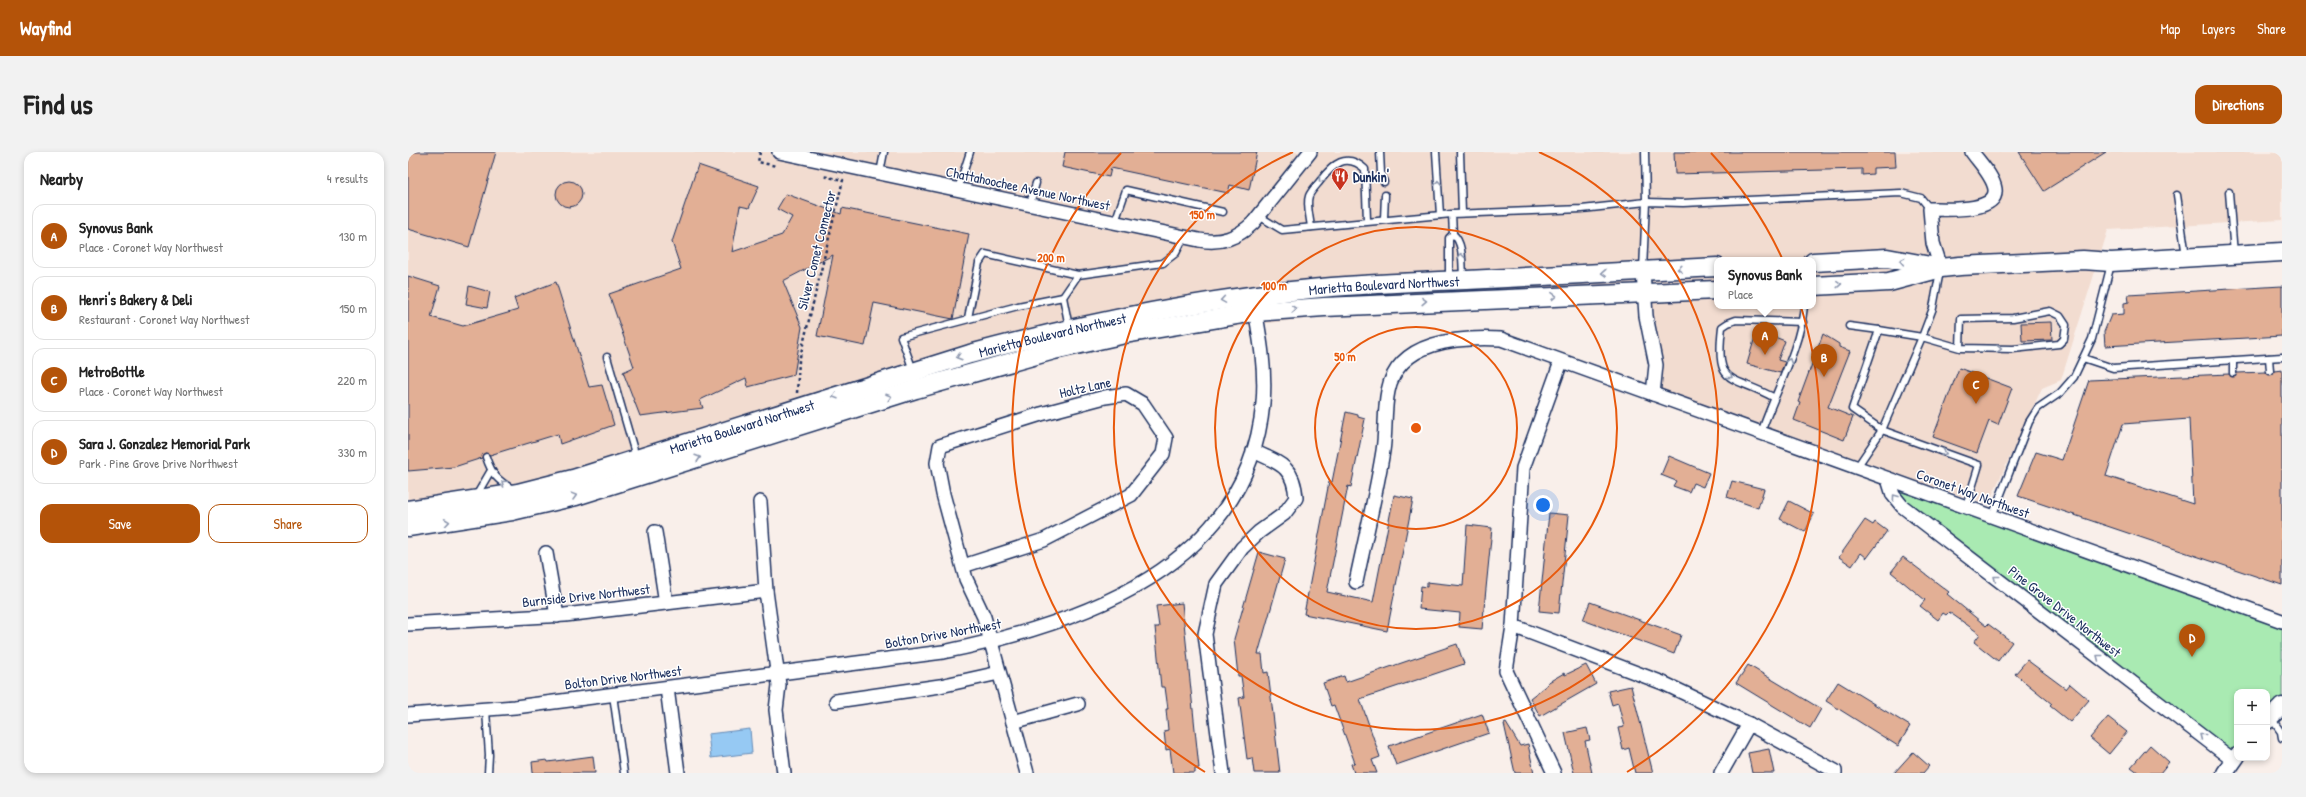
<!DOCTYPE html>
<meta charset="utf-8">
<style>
:root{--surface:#fff;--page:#f2f2f2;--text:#222;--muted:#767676;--line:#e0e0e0;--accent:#b45309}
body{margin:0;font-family:"Patrick Hand",sans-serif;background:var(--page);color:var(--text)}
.controls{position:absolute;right:12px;bottom:12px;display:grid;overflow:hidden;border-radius:8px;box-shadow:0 2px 6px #0003}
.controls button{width:36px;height:36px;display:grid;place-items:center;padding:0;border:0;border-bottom:1px solid var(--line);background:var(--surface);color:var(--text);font:20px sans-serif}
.you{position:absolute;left:1135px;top:353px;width:14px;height:14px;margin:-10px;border:3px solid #fff;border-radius:50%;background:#1a73e8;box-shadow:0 0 0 6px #1a73e833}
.badge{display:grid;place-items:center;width:26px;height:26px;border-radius:50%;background:var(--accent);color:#fff;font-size:13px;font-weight:700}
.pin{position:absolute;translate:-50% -33px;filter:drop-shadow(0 1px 2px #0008)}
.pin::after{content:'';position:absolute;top:21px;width:14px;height:12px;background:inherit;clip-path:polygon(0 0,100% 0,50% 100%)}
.popup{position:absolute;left:1306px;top:105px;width:102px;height:52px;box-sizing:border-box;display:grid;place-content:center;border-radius:8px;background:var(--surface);filter:drop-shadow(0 1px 3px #0005);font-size:13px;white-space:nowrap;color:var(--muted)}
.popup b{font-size:15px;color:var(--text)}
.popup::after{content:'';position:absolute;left:50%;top:100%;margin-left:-8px;border:8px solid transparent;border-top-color:var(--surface)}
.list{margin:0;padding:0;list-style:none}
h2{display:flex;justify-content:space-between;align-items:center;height:52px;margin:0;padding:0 16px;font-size:17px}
h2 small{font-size:13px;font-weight:400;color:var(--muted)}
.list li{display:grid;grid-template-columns:26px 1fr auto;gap:12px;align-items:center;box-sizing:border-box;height:64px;margin:0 8px 8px;padding:0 8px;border:1px solid var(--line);border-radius:12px}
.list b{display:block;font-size:15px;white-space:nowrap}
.list p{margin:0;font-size:13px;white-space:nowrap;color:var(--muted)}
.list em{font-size:13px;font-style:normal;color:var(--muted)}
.actions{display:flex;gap:8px;padding:12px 16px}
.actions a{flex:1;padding:9px 0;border:1px solid var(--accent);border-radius:12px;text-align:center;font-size:14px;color:var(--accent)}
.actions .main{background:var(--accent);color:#fff}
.map{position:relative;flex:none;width:1874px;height:621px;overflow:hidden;border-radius:12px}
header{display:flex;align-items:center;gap:24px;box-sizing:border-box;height:56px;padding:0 20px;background:var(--accent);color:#fff}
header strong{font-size:19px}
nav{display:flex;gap:22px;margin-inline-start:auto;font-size:14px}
.intro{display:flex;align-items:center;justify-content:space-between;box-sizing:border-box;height:96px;padding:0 24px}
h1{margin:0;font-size:28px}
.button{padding:10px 18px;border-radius:12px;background:var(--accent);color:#fff;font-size:14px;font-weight:700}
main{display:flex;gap:24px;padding:0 24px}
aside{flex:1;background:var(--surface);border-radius:12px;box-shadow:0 2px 6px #0003}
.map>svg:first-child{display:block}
</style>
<header>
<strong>Wayfind</strong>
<nav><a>Map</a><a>Layers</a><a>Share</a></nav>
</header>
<div class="intro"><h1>Find us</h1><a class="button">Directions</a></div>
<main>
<aside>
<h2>Nearby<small>4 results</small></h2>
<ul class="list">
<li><span class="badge">A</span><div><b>Synovus Bank</b><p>Place · Coronet Way Northwest</p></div><em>130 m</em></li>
<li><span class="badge">B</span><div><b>Henri's Bakery &amp; Deli</b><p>Restaurant · Coronet Way Northwest</p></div><em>150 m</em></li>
<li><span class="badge">C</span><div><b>MetroBottle</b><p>Place · Coronet Way Northwest</p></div><em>220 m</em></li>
<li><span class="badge">D</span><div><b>Sara J. Gonzalez Memorial Park</b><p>Park · Pine Grove Drive Northwest</p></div><em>330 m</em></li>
</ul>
<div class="actions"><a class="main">Save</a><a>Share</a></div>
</aside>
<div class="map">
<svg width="1874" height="621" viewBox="0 0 1874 621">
<rect width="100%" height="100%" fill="#f9efea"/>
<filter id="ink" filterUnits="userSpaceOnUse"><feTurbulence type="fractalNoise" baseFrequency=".025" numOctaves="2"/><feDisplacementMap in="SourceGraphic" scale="8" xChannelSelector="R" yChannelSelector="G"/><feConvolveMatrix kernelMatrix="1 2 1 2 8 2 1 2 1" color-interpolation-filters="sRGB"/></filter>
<g filter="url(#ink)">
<path fill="#f2dcd0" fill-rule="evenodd" d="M0,0H1874V68L1700,78L1653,228L1634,236L1580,352L1353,281L1249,245L1239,130L703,188L140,337L0,349ZM1309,108H1405V154H1309Z"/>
<polygon fill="#a9eab2" stroke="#628c88" points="1482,336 1874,470 1874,555 1859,571 1859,540 1829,540 1829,604"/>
<polygon fill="#96c9f3" stroke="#658bb7" points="342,577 344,601 303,606 300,582"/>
<g fill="#e2af95" stroke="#1b2f5e" fill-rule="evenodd">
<polygon points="0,0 88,0 61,95 0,77"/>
<polygon points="657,0 849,0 841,38 822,33 820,41 703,16 701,25 654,15"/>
<polygon points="1266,0 1487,0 1488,15 1465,16 1465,22 1454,23 1454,17 1267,22"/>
<polygon points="1611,0 1698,0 1636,39"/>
<polygon points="290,13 351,34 341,56 332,54 324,100 374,83 384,65 369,57 378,42 433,62 434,56 561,82 545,167 466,151 457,194 409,184 425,103 375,129 394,175 386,223 340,235 338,226 292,248 295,256 232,264 215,220 226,215 201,142 273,117 264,90"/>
<circle cx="161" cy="42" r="13"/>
<polygon points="0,124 32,134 23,165 55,174 110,158 106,146 148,130 181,235 194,233 206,273 152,292 150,282 82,303 77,301 74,306 46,315 0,319"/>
<polygon points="61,134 82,140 79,156 58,152"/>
<polygon points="1874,134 1874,184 1697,194 1696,180 1703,163 1716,162 1716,151 1721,150 1720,143"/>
<polygon points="1643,170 1644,188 1614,189 1613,171"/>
<polygon points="1349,178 1377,189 1370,208 1377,210 1372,221 1339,212"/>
<polygon points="1415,182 1431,192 1431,195 1442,199 1420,255 1445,265 1436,288 1386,268 1392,251 1390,250"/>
<polygon points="1551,216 1604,236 1590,273 1581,269 1569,301 1525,285"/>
<path d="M1874,218V433L1610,344L1628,300L1654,308L1681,228L1821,222L1825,225L1829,221L1858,220L1862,223L1866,219ZM1781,267L1785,352L1698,324L1715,272Z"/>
<polygon points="938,260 950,263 950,265 957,267 943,335 940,334 919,440 965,450 986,343 1005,347 979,479 896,462 921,330 924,330"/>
<polygon points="1261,304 1301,321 1295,335 1285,331 1281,340 1265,334 1268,329 1253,323"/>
<polygon points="1324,329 1356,337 1350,356 1319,345"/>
<polygon points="1381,349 1406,362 1397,380 1372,367"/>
<polygon points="1141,361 1161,363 1151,461 1131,459"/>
<polygon points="1457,368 1465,373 1467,370 1479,379 1459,406 1453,401 1444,414 1431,405"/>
<polygon points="1059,373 1084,376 1074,477 1051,475 1052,461 1011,457 1013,434 1019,435 1019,430 1055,434"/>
<polygon points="851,400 877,407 850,502 854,502 856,521 860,520 872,621 846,621 844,606 839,607 831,546 836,545 833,524 830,524 826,487"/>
<polygon points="1495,405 1541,440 1539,442 1578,474 1580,472 1604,490 1590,509 1566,490 1572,482 1541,460 1538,463 1535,461 1530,468 1512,454 1517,448 1483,420"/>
<polygon points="1182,450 1273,483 1266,502 1175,468"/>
<polygon points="774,451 791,616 787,617 787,621 765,621 762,597 758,598 756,579 760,578 758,557 760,557 757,535 753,535 747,475 751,475 748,454"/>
<polygon points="1049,492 1056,512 952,547 972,605 964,608 969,621 946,621 943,612 947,611 926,553 923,554 915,531 936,524 938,530"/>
<polygon points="1619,508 1658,537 1662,532 1681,548 1662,570 1642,554 1644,552 1607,522"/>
<polygon points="1178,513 1188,532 1132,564 1122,546 1140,532 1139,531 1156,521 1157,523"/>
<polygon points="1340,513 1413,557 1402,576 1328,531"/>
<polygon points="1430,530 1502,574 1490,594 1418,549"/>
<polygon points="1223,534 1245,621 1227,621 1221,596 1215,598 1210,576 1216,575 1210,551 1204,553 1200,539"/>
<polygon points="1074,562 1081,581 988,613 981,594"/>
<polygon points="1700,565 1719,580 1701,602 1682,586"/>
<polygon points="1098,571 1112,594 1120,592 1126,621 1107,621 1096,572"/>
<polygon points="1179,576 1182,588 1177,589 1184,621 1166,621 1157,581"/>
<polygon points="1742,593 1761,610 1752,621 1731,621 1723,615"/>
<polygon points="1361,597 1366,621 1344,621 1340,601"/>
<polygon points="1505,600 1521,614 1515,621 1486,621"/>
<polygon points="185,604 187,621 125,621 124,610 139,608 140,610"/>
</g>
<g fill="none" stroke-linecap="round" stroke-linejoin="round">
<g stroke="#1b2f5e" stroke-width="9">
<g id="service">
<polyline points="972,0 973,22 976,30"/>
<polyline points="1028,0 1032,63"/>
<polyline points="1052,0 1054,61"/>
<polyline points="472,21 476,0"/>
<polyline points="550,37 562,0"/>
<polyline points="1821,40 1826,102"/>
<polyline points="1769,43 1778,104"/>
<polyline points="622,52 628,31"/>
<polyline points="851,64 874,78 1044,62"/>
<polyline points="976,67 977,43"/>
<polyline points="707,70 718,38 815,60"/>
<path d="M903,75C902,66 898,52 901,44C903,39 909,33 912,29C925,12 938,0 957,17L959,68"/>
<path d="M1045,82C1056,91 1054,113 1055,126"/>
<polyline points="1703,112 1684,187 1675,206 1705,216 1874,205"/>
<polyline points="1235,118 1238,50 1275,51 1493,41 1513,46 1522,57"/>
<polyline points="1532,119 1525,156 1514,185 1552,196 1605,197 1651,192 1656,187 1658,173 1652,164 1642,159 1605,166 1553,167 1552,196"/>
<polyline points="1041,127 1041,86 1045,82 1044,62 1174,57 1238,50 1237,0"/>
<polyline points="655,145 670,123 755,111 768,101 776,85"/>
<polyline points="560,166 571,111 577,102 670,123"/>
<polyline points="1441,174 1471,178"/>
<polyline points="199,205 228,305"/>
<polyline points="1861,206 1862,219"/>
<polyline points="1825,208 1825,221"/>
<polyline points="505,218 493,185 610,154 655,145 661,175"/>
<path d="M1365,245C1321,222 1307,235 1314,175L1320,171L1328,168L1395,170"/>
<path d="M1353,281C1367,240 1392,197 1396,154"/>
<path d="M78,305C84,323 89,328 106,338"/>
<polyline points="1449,315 1474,278 1444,257 1471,178 1514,185 1474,278 1571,313 1558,355"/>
<polyline points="68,344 82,320"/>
<polyline points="1584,365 1621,270 1630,256 1652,241 1666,225 1675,206"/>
<polyline points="205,543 216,621"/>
<polyline points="78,558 81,603 80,621"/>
<polyline points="1863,566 1873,580 1874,586"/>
</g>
</g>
<g stroke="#1b2f5e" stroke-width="16">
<g id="minor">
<path d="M371,0L791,88C813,92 829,86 845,71L902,0"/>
<path d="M1533,116L1525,91L1522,57C1537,57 1590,61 1587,37C1585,24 1571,10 1564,0"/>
<polyline points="1235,119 1238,164 1248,213 1245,242"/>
<polyline points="1480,327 1485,343 1494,354 1825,608"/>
<polyline points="352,350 358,439 371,533 368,558 376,621"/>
<polyline points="247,380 258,451"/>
<polyline points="138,401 149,464"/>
<polyline points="555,414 636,388 723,343 755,302 758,286 735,252 718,242 697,245 633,262 532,294 529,311 535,342 558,427 576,465 583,490 619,621"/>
<path d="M948,430C957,387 968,343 975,299C978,279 976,258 980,239C990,188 1051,185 1093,187L1874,469"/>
<polyline points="0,472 157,463 358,439"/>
<polyline points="1105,474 1255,531 1341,572 1427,619 1427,621"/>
<polyline points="259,536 270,621"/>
<polyline points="428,549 532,534 591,521"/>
<path d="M0,563L107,555L535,500C673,472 840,415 855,251C858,218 852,185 846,152"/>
<polyline points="605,570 670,552"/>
<path d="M815,621L797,482L808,432L834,396L851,380L876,362L888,346C886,314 871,311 845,299"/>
<polyline points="1146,621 1098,519 1105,474 1115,316 1153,210"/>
<polyline points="1313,621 1341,572"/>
</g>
</g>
<g stroke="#1b2f5e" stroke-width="19">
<g id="tertiary">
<polyline points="1859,569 1874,554"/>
<polyline points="1817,621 1829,604"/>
</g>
</g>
<g stroke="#1b2f5e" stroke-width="21">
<g id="secondary">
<polyline points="1405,110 1479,106 1528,115"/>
<polyline points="1405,134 1481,130 1533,116 1552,114 1675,108 1703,110 1874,100"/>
<path id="s1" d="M0,358L110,341L165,327L562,202C670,173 781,149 893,138C948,132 1004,130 1059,128C1142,124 1226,119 1309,115"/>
<polyline points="0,375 104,359 168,344 508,237 646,198 717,182 847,160 916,155 1309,138"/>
</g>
</g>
<g stroke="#1b2f5e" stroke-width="2.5" stroke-dasharray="3 3" stroke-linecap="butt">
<polyline points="352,0 350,10 368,14"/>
<polyline points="389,241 391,209 435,28 414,24"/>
</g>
<use href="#service" stroke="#fff" stroke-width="6"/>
<use href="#minor" stroke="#fff" stroke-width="13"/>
<use href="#tertiary" stroke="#fff" stroke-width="16"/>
<use href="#secondary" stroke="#fff" stroke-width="18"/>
</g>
<defs><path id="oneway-chevron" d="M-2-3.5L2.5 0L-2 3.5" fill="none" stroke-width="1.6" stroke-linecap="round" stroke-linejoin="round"/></defs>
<g stroke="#8d97ae">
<use href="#oneway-chevron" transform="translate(913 28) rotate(127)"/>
<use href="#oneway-chevron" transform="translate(1030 31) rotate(-94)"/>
<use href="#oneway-chevron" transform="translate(1053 104) rotate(-97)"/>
<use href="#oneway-chevron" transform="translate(1494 109) rotate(-169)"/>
<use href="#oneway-chevron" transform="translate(1272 117) rotate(177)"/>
<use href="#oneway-chevron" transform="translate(1196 121) rotate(177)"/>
<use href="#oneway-chevron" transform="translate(1431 132) rotate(-3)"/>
<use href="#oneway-chevron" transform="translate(1146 144) rotate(-2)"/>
<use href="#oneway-chevron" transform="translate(815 148) rotate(171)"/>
<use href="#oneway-chevron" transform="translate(1016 149) rotate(-2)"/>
<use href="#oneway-chevron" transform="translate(886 157) rotate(-5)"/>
<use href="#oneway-chevron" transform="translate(1591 197) rotate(1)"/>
<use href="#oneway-chevron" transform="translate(551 205) rotate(163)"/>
<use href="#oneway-chevron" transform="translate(1381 209) rotate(-71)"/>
<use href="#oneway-chevron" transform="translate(1322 224) rotate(37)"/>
<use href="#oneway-chevron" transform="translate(427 244) rotate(162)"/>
<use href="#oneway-chevron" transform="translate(481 245) rotate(-18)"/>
<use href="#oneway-chevron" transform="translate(1536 301) rotate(20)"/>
<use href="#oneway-chevron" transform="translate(290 306) rotate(-17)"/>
<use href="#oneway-chevron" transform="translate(96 331) rotate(-145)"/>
<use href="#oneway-chevron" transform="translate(166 344) rotate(-15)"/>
<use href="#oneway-chevron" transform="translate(1487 345) rotate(-126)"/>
<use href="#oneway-chevron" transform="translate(39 370) rotate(-8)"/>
<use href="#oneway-chevron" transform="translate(1588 426) rotate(-142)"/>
<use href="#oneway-chevron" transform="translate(1691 505) rotate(-142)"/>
<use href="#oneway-chevron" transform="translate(1794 584) rotate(-142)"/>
</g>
</g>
<g fill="none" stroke="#e8590c" stroke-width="2">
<circle cx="1008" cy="276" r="101"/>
<circle cx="1008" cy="276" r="201"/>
<path d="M1131 0A302 302 0 1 1 885 0"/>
<path d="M797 620A403 403 0 0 1 713 1M1303 1A403 403 0 0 1 1219 620"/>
</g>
<defs>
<g id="restaurant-pin" transform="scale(0.9)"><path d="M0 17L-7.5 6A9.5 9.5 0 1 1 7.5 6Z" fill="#c8321e" stroke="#fff"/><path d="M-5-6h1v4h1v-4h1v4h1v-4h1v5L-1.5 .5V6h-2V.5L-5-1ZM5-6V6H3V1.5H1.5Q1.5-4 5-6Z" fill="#fff"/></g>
</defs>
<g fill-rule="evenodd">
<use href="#restaurant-pin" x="932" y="24"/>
</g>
<g text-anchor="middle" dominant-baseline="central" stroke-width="3" stroke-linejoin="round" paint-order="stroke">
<g font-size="14" font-weight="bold" fill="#1b2f5e" stroke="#fff" text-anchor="start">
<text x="945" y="24">Dunkin'</text>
</g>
<g font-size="14" fill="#1b2f5e" stroke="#fff">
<text transform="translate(620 36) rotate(12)">Chattahoochee Avenue Northwest</text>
<text transform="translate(408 98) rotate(-76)">Silver Comet Connector</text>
<text stroke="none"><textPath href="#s1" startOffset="1005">Marietta Boulevard Northwest</textPath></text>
<text stroke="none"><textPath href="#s1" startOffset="669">Marietta Boulevard Northwest</textPath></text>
<text transform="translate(677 235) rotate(-13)">Holtz Lane</text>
<text stroke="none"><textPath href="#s1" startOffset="345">Marietta Boulevard Northwest</textPath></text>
<text transform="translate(1565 341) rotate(20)">Coronet Way Northwest</text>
<text transform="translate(178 443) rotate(-6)">Burnside Drive Northwest</text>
<text transform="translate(1657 459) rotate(38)">Pine Grove Drive Northwest</text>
<text transform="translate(535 481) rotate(-10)">Bolton Drive Northwest</text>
<text transform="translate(215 525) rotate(-7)">Bolton Drive Northwest</text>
</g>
</g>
<circle cx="1008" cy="276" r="6" fill="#e8590c" stroke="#fff" stroke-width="2"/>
<g font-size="12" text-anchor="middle" font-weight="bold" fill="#e8590c" stroke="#fff" stroke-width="3" stroke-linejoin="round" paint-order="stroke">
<text x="794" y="67">150 m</text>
<text x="643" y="110">200 m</text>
<text x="866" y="138">100 m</text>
<text x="937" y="209">50 m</text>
</g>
</svg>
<div class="controls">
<button>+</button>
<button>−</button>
</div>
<div class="you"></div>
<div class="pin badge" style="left:1357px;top:203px">A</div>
<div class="popup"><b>Synovus Bank</b>Place</div>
<div class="pin badge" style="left:1416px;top:225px">B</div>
<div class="pin badge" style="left:1568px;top:252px">C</div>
<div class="pin badge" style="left:1784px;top:505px">D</div>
</div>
</main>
